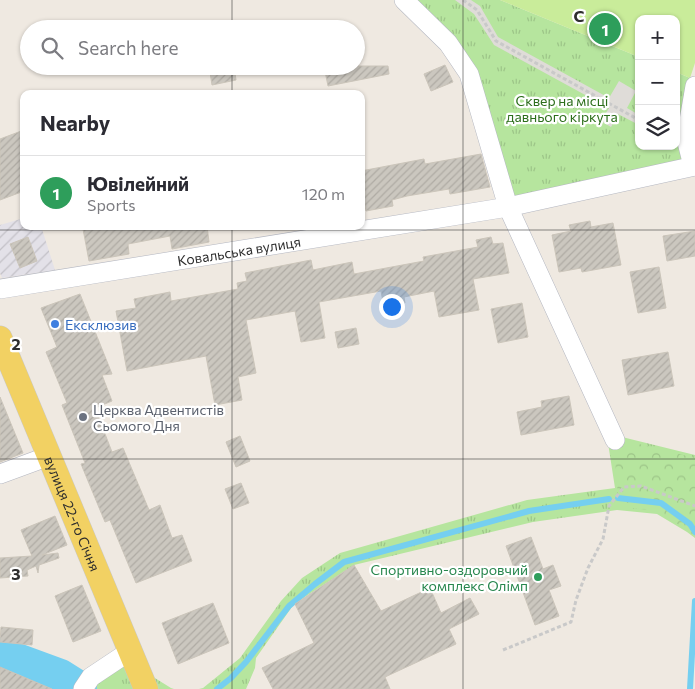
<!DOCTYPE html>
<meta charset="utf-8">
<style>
:root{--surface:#fff;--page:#f2f2f3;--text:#2b2b33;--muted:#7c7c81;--line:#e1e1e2;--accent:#4264fb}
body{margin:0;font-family:Commissioner,sans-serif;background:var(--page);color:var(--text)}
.controls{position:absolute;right:15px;top:15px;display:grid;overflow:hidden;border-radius:10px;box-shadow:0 1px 4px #0004}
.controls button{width:45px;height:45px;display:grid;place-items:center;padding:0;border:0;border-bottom:1px solid var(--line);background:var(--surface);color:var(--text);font:25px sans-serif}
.you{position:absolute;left:391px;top:306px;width:18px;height:18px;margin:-12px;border:4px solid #fff;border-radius:50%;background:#1a73e8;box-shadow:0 0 0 8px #1a73e833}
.badge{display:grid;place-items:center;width:32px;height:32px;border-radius:50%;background:var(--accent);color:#fff;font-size:16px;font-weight:700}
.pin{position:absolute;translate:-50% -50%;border:2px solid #fff;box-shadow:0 1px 5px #0006}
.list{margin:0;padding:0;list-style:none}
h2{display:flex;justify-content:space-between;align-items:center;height:65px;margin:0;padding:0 20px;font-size:21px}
h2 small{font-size:16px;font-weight:400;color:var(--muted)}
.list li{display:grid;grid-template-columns:32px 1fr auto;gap:15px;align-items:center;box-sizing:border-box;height:75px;padding:0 20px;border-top:1px solid var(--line)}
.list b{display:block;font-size:19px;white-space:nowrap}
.list p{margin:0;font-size:16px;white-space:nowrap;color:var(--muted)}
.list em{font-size:16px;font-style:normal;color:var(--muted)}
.icon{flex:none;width:28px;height:28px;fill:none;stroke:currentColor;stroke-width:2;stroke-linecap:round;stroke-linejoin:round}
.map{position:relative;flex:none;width:695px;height:689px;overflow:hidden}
.search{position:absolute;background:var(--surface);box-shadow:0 1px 4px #0004;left:20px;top:20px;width:345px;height:55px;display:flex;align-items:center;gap:12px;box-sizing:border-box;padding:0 18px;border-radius:28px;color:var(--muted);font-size:19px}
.panel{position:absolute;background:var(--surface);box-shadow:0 1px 4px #0004;left:20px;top:90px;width:345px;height:140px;border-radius:10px}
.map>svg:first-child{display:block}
</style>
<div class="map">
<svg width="695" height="689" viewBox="0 0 695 689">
<defs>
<pattern id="industrial-furrows" width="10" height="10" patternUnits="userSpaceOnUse" patternTransform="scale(1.25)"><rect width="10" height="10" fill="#e3e1e8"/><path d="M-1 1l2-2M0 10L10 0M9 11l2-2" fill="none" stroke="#c3c1c7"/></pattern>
<pattern id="grass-tufts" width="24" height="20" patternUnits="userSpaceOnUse" patternTransform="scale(1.25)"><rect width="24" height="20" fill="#b6e59e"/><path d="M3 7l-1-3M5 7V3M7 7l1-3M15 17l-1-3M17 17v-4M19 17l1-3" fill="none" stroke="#9dc588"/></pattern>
<pattern id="forest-crowns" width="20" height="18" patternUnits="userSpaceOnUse" patternTransform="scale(1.25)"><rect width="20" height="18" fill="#b6e59e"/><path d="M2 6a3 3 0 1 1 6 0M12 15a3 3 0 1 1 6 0" fill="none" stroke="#9dc588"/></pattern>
<pattern id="building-hatch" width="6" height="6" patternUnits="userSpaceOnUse" patternTransform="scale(1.25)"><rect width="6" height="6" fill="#cbc7bf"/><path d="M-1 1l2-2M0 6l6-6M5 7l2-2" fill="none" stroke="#afaba4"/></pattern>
</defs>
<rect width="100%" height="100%" fill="#efe9e1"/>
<polygon fill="url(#industrial-furrows)" points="24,218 24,226 41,226 55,270 2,278 0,273 0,225"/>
<g fill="url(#grass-tufts)">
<polygon points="409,0 500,0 639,57 639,146 676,146 676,72 690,78 681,139 685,164 510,201 472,73"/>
<polygon points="622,437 695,455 695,538 687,532 657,514 617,510 533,522 354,565 294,604 256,658 255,668 246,689 199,689 203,688 240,658 281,601 302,578 340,553 527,500 615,488 608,443"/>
<polygon points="0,649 63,672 81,681 77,689 67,689 56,683 0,661"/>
<polygon points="130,651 150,675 171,688 174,689 83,689"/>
</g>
<polygon fill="url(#forest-crowns)" points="623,440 695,458 695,536 659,511 619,507 614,447"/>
<polygon fill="#c9ec9a" points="500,0 695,0 695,63 690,78 676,72 676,19 639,19 639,57"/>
<polygon fill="#dfdcd8" points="455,0 471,0 480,6 498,37 609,98 619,81 636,91 627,108 639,115 639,125 618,114 611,127 601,121 609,108 494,45 474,14"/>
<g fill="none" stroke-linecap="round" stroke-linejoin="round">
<g stroke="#75cff0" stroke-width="6">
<polyline points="618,498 661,503 690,524 695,532"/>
<polyline points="217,689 231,678 246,662 289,606 315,584 344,562 529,511 609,499"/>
<polyline points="690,689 695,601"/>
</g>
<polyline stroke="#75cff0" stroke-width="36" points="0,655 60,677 79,689"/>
</g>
<g fill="url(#building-hatch)" stroke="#cbc5ba">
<polygon points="445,65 453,82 431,91 424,74"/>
<polygon points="209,66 234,66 236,80 212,85"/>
<polygon points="324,66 388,66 389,74 328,86"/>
<polygon points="24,130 24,191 0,200 0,139"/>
<polygon points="481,154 490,187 450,194 449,189 407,196 392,200 393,206 366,211 361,185 361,171 424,159 425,164"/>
<polygon points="590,221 591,227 613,223 621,265 582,272 581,268 559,272 552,235 571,231 569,225"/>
<polygon points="98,226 207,226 209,242 172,249 170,236 128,244 129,254 89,261 83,229"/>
<polygon points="695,231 695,256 667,261 663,236"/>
<polygon points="28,237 37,261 20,268 10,244"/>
<polygon points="491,237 493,244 503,243 509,273 473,279 479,310 439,317 434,291 404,297 405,303 384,307 381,291 319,302 325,338 301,342 295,311 246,320 256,373 238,377 242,400 215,405 206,356 127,371 116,311 136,308 134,299 170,292 171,301 238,289 237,283 247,281 245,273 311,260 313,270 352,262 354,274 424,261 423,257 478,247 476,240"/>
<polygon points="659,267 666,308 638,313 630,272"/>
<polygon points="80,294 112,374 102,375 112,401 95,408 112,452 123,448 149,510 160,505 172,538 182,535 192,561 136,583 110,520 105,522 81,464 85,463 62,405 67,403 46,352 57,347 41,308"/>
<polygon points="522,303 528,337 498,343 491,309"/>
<polygon points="356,328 359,344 338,348 335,332"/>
<polygon points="668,352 674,386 628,395 622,360"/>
<polygon points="569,396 574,425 521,435 517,412 542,407 541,401"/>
<polygon points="0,397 23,453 0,462"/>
<polygon points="240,436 250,461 236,467 226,442"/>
<polygon points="241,483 249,503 233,509 225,489"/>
<polygon points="55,516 67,545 42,555 58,553 59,558 39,565 38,573 36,566 27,570 28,576 0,578 0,558 32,556 21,530"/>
<polygon points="531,537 543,569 553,565 561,586 549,590 559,616 535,625 506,546"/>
<polygon points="354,565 381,611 430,588 441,613 470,598 479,614 449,629 456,644 385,677 390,689 273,689 262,668 314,643 295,604"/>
<polygon points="82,585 101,631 73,642 55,596"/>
<polygon points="213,603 229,643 178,664 162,623"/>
<polygon points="1,627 33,630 32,645 0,642"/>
<polygon points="0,667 52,689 0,689"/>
</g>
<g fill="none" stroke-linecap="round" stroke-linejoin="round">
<g stroke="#b4b7c1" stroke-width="20">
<g id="minor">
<polyline points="404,0 448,43 469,74 508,207 615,440"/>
<polyline points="693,166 686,138 695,86"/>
<path id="s1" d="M0,289L508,207L695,166"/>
<polyline points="0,474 49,456"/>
<polyline points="83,689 91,677 130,651"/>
</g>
</g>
<g stroke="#c9c9c9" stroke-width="25">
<g id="major">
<path id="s2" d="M0,338L146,689"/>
</g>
</g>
<g stroke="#c9c9c9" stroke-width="3" stroke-dasharray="4 2.5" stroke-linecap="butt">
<polyline points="463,0 477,10 496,41 639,120"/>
<polyline points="503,650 571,622 576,600 588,568 603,539 609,506 624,487 641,486 695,506"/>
</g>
<use href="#minor" stroke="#fff" stroke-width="19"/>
<use href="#major" stroke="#f2d163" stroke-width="24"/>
</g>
<path fill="none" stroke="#2e2e2e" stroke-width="1" stroke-opacity="0.55" d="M232,0V29M463,0V689M232,66V94M232,226V689M0,230H695M0,459H695"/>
<circle fill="#3f7fe0" stroke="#fff" stroke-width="2" cx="55" cy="324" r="5"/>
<circle fill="#6b7280" stroke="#fff" stroke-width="2" cx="83" cy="417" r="5"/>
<circle fill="#2e9e5b" stroke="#fff" stroke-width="2" cx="538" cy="577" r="5"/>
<g text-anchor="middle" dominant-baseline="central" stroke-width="4.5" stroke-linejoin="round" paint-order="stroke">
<g font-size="14" fill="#2c6e1b" stroke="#fff">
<text x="562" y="100">Сквер на місці<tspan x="562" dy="16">давнього кіркута</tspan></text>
</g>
<g font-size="14" fill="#2e2e2e" stroke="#fff">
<text stroke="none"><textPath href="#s1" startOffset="242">Ковальська вулиця</textPath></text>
<text stroke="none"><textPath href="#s2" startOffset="190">вулиця 22-го Січня</textPath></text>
</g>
<g font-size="14" fill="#366cbe" stroke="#fff" text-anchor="start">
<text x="65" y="324">Ексклюзив</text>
</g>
<g font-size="14" fill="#5b616d" stroke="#fff" text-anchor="start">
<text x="93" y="409">Церква Адвентистів<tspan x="93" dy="16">Сьомого Дня</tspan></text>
</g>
<g font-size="14" fill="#27864d" stroke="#fff" text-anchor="end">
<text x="528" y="569">Спортивно-оздоровчий<tspan x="528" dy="16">комплекс Олімп</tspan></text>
</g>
</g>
<g font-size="16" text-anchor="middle" font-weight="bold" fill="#2e2e2e" stroke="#fff" stroke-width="4.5" stroke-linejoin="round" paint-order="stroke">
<text x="579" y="22">C</text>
<text x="16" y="350">2</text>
<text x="16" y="580">3</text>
</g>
</svg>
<div class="controls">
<button>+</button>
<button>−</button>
<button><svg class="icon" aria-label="layers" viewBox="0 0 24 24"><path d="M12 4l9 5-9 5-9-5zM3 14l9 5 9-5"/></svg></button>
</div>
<div class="you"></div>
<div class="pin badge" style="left:605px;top:29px;background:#2e9e5b">1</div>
<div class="search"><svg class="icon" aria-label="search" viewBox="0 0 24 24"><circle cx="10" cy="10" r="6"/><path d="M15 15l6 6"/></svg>Search here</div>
<section class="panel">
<h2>Nearby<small></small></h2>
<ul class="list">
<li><span class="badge" style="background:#2e9e5b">1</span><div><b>Ювілейний</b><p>Sports</p></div><em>120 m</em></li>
</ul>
</section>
</div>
